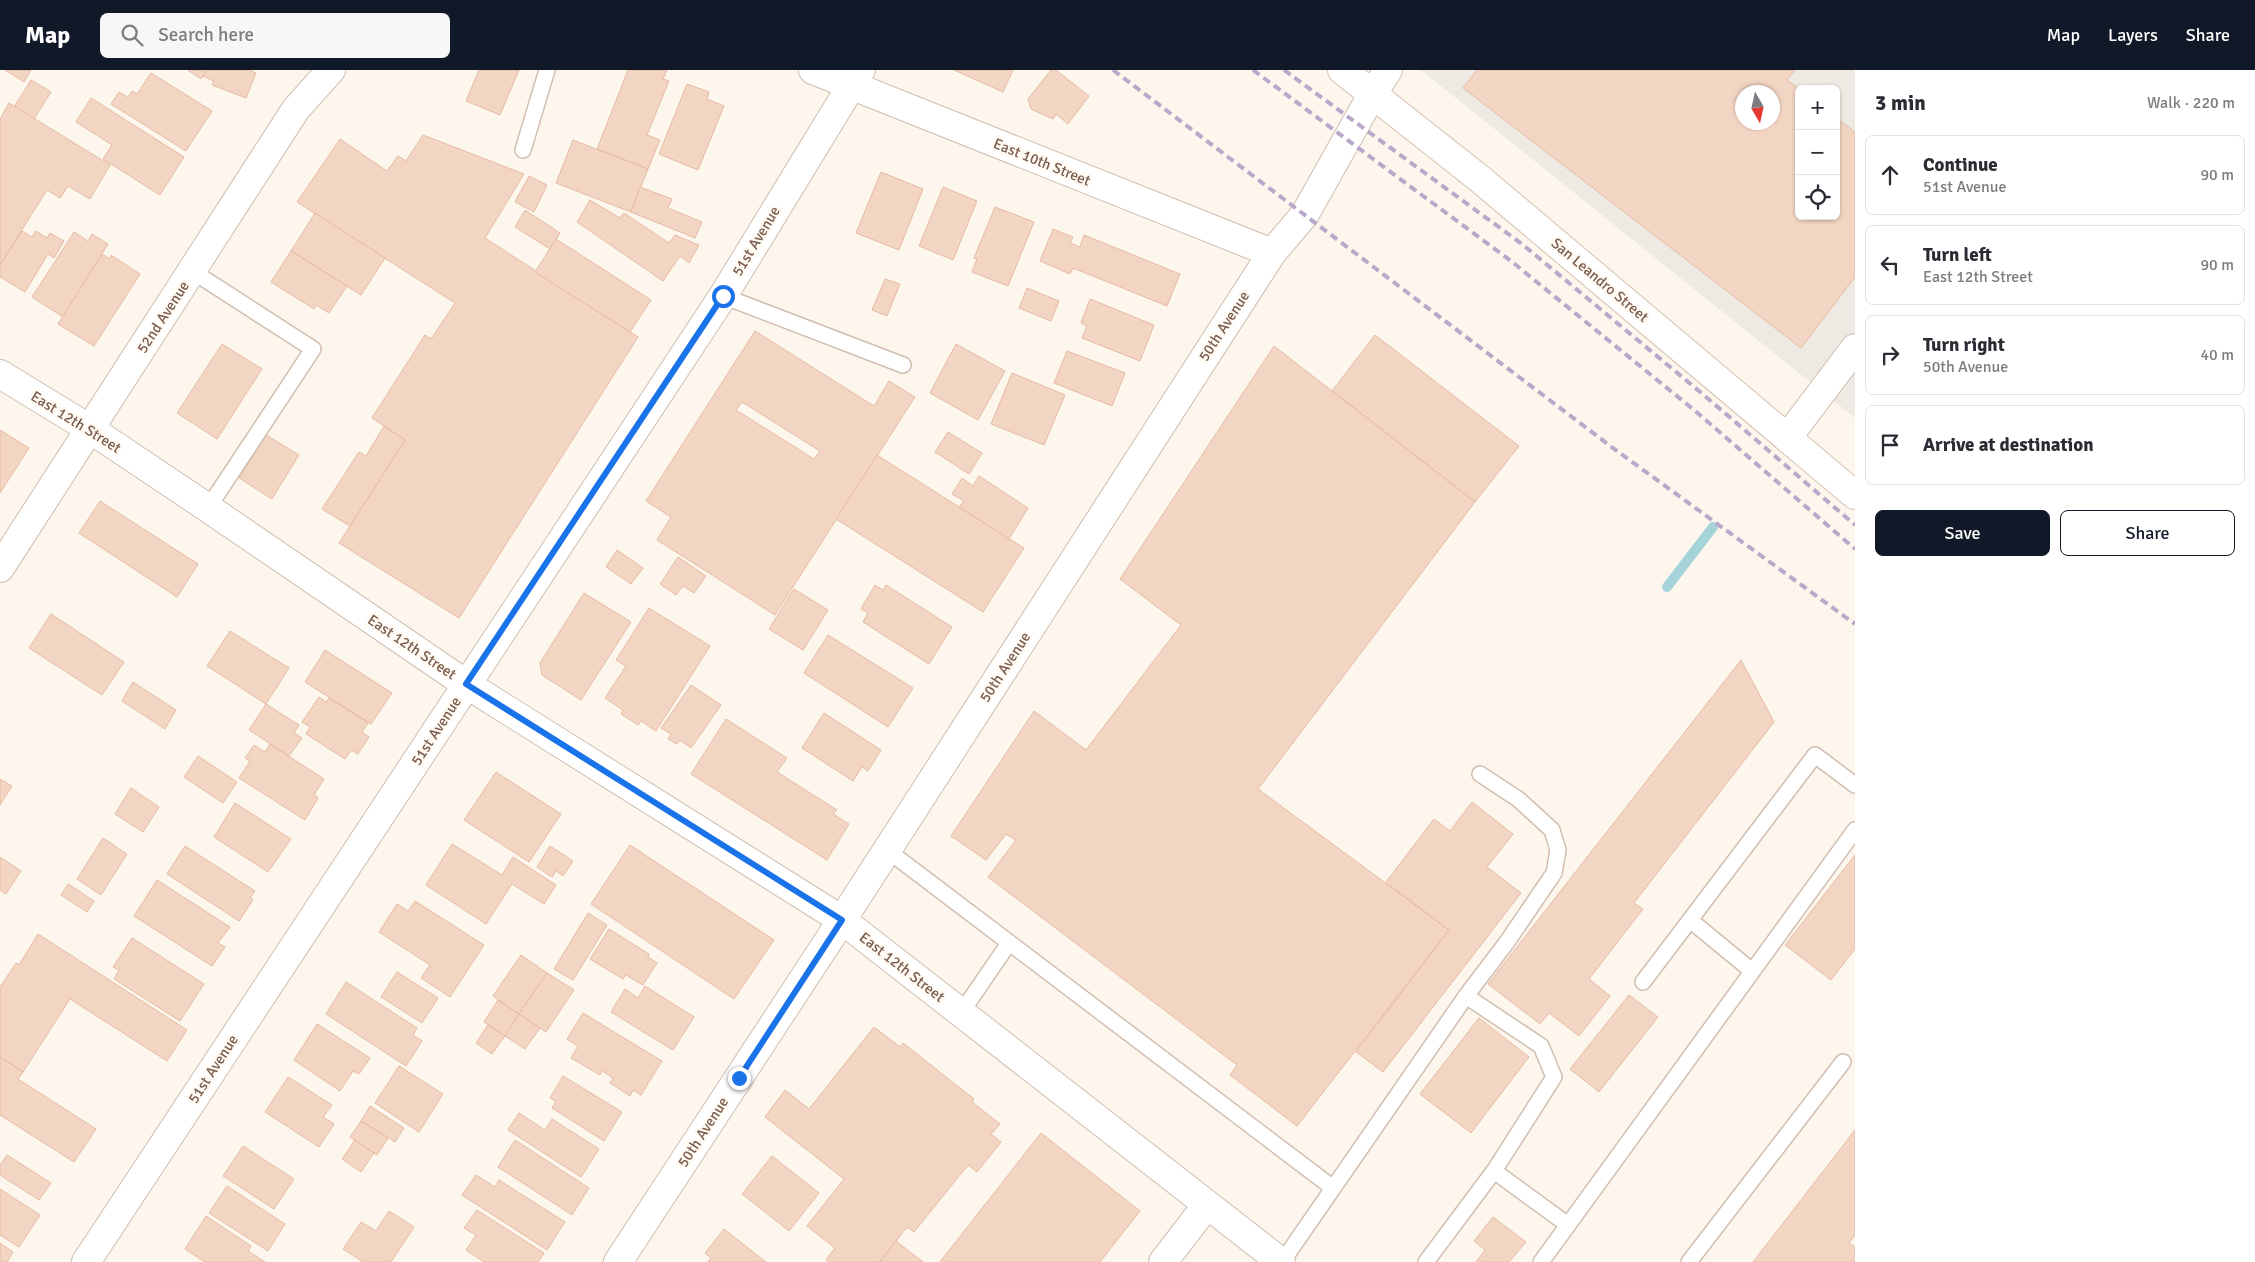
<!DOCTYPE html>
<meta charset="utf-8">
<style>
:root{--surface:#fff;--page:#f7f7f7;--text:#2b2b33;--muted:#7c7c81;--line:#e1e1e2;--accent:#111827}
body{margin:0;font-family:Signika,sans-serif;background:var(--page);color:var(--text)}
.controls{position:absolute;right:15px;top:15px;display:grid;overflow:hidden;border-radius:8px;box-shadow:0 1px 4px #0004}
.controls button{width:45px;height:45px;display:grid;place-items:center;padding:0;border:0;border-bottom:1px solid var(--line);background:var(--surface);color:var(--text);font:25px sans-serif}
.compass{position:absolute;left:1735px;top:15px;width:45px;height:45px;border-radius:50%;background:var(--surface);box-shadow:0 1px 4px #0004;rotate:171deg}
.stop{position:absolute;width:15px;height:15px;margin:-11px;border:4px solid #1a73e8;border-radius:50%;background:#fff}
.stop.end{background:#1a73e8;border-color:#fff;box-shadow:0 1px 5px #0008}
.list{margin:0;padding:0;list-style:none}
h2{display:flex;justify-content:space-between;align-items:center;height:65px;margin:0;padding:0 20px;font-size:21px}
h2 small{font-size:16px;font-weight:400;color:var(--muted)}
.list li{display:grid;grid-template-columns:32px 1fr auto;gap:15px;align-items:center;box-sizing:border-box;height:80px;margin:0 10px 10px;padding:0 10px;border:1px solid var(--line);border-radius:8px}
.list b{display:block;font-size:19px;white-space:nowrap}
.list p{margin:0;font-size:16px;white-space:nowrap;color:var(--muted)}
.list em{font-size:16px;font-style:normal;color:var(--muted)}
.actions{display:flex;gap:10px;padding:15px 20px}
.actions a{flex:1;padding:11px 0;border:1px solid var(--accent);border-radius:8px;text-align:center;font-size:18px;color:var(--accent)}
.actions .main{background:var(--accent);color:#fff}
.icon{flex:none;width:28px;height:28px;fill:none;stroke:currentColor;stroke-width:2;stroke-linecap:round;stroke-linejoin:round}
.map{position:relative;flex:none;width:1855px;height:1192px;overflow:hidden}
header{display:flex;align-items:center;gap:30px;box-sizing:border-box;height:70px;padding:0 25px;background:var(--accent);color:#fff}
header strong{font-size:24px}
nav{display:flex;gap:28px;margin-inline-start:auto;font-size:18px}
.search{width:350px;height:45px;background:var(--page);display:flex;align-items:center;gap:12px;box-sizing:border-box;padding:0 18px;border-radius:8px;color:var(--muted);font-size:19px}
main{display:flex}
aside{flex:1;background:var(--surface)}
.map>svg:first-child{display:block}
</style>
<header>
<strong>Map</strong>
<div class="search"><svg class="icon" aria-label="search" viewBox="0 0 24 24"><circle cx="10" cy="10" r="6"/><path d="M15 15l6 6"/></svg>Search here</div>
<nav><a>Map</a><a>Layers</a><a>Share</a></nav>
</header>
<main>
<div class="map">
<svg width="1855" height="1192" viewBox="0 0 1855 1192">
<rect width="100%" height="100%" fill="#fdf6ec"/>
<path fill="#efe9e4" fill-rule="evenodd" d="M1421,0H1855V348ZM1799,19H1836V146H1799ZM1742,22H1772V52H1742Z"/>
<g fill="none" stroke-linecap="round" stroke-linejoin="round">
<polyline stroke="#a5d3da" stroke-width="10" points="1667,517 1713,457"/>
</g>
<g fill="#f3d5c3" stroke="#e6bba3" fill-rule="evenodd">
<polygon points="5,0 31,0 24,12"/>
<polygon points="188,0 207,0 201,9"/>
<polygon points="207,0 249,0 256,3 246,28 212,15 214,11 203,6"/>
<polygon points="479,0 519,0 500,45 466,31"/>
<polygon points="628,0 667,0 663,9 669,11 647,65 660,70 648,99 597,79"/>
<polygon points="954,0 1013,0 1003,22"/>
<polygon points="1051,0 1056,0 1089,26 1068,54 1056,44 1053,49 1031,39 1028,29"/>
<path d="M1477,0H1795L1787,10L1799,19V146H1836V48L1855,62V207L1801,278L1463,18ZM1742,22H1772V52H1742Z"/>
<polygon points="151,3 212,41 186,81 111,34 119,22 128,27 132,21 137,24"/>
<polygon points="31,10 51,22 34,49 14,37"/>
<polygon points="687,14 709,22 707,29 724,36 698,100 659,84"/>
<polygon points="91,28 184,87 160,125 103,89 112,75 76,52"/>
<polygon points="9,33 110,95 90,129 68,116 60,128 47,120 0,195 0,49"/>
<polygon points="423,65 524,104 485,168 638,267 459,548 339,473 405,370 372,348 425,265 431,269 455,233 297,132 340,69 387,101 398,86 406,91"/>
<polygon points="573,70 648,99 631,142 556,113"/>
<polygon points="881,102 923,119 899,180 856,163"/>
<polygon points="529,106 547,115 534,142 515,132"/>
<polygon points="640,117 672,129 668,138 702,152 695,168 631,142"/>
<polygon points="943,117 977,131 953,190 919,176"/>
<polygon points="590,130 620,148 624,143 669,173 675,165 699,175 689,193 680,186 663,211 577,152"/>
<polygon points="995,137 1034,152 1008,216 972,202 977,189 974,188"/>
<polygon points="525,140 560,163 550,179 515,157"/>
<polygon points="315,143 385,188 361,225 291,181"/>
<polygon points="1053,159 1073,167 1070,173 1080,177 1084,165 1180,204 1167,236 1073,198 1070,204 1040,191"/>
<polygon points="22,161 32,167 36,161 47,168 50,163 64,171 54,188 48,184 25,222 0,207 0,195"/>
<polygon points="74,162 88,171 92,164 108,174 63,247 32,227"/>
<polygon points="556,169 651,230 630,262 535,202"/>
<polygon points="291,181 347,216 329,243 316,235 314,239 271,212"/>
<polygon points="102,184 110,189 111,185 140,204 94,276 58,254"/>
<polygon points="885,209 900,214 887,246 872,240"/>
<polygon points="1027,218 1059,231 1051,251 1019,238"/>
<polygon points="1090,229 1154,255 1140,291 1082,268 1087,256 1081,253"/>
<path d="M755,261L874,336L889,311L915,327L775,545L657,470L671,447L646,431ZM742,332L820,381L814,389L736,340Z"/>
<polygon points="1375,265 1519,376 1475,432 1332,321"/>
<polygon points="222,274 262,299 217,369 177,343"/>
<polygon points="956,274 1005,301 978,350 930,323"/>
<polygon points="1274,276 1475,432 1258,719 1449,860 1297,1056 1230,1005 1237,995 988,807 1016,770 1006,764 986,790 951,766 1034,641 1086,680 1181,555 1120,509"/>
<polygon points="1067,281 1125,303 1112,336 1054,313"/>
<polygon points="1012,303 1065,325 1044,375 991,354"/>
<polygon points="384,356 405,370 350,456 322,439 359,382 366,386"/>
<polygon points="0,360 29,378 0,423"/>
<polygon points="948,362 982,383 969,404 935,382"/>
<polygon points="266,365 299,385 272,429 239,408"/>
<polygon points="877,385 1024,478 983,542 836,449"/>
<polygon points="979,406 1028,438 1009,469 959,437 964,431 952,424 962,408 973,416"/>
<polygon points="100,431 198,494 177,527 79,463"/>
<polygon points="617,480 643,498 631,514 606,497"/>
<polygon points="678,487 706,506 694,523 683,516 676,525 660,514"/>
<polygon points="875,515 883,520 886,515 952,557 929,594 863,552 868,543 861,539"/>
<polygon points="794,519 828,540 803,580 769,559"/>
<polygon points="584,523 631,552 581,630 542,605 540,593"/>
<polygon points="649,538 710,576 656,661 641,651 638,655 621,644 623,640 605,628 626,596 616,590"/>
<polygon points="51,544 124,592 102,625 29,578"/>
<polygon points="230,561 289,598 266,634 207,596"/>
<polygon points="828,565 913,618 888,657 804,603"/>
<polygon points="325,580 392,623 371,654 305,612"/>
<polygon points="1741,590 1774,652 1634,833 1643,839 1589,909 1610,926 1579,966 1549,943 1540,954 1488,914"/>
<polygon points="133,612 176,640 165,659 122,631"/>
<polygon points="691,615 721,635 691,678 680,670 677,674 668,669 671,664 661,658"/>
<polygon points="319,627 326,632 329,628 368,653 362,662 369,667 358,684 351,680 345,689 306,664 310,657 302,652"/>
<polygon points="266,634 299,655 294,663 302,668 289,686 249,660"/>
<polygon points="824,643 881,680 868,701 862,697 853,711 802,678"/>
<polygon points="726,649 787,688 777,702 837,740 833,744 849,754 827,790 691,704"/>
<polygon points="270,674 324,709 314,725 318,728 305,750 239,708 250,691 245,688 254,675 265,682"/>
<polygon points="198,686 237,712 223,733 184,707"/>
<polygon points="496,702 561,744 529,792 464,750"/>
<polygon points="0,709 12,716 0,735"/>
<polygon points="131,718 159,737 143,762 115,744"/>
<polygon points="1472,732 1513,764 1487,797 1521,823 1383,1002 1356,982 1449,860 1386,812 1434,749 1450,761"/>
<polygon points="235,733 291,769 268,802 214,767"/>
<polygon points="103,768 127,784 101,825 77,809"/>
<polygon points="452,774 502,805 513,787 556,815 544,834 512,814 486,854 426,815"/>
<polygon points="630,775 774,870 734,929 591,834"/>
<polygon points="185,776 255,821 250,828 253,830 239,851 167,804"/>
<polygon points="550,776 573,791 563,806 556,801 552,807 537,797"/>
<polygon points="1855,785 1855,879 1831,910 1785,875"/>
<polygon points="0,787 21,801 6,824 0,820"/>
<polygon points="157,810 230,857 218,873 225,877 212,896 134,846"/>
<polygon points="68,814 94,831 87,842 61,825"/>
<polygon points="415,831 484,875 450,927 421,908 430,895 379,862 397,834 408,841"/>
<polygon points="588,843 607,855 573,910 554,899"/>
<polygon points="609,859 649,884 648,887 657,893 643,915 626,905 623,909 590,889"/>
<polygon points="38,864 187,960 167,991 70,929 23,1002 0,987 0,917 16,893 19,895"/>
<polygon points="132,868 204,914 180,951 114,909 119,900 113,897"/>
<polygon points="521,885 547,903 519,944 493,926"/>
<polygon points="397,902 438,928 422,953 381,927"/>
<polygon points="547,903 574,920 546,962 519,944"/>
<polygon points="346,912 417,958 413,965 422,971 406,996 326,944"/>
<polygon points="645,916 694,947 673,980 611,942 625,919 638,928"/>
<polygon points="1629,925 1658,947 1599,1022 1570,999"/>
<polygon points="498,930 519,944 505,966 484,952"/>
<polygon points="583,943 662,991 641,1025 633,1020 630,1026 610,1013 613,1008 602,1001 600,1005 571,988 578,976 567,969"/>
<polygon points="519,944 540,958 525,979 505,966"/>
<polygon points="1479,948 1529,987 1471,1063 1420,1024"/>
<polygon points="317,954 370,988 359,1004 353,1001 340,1021 294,990"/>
<polygon points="488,955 505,966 492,984 476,973"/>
<polygon points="874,957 900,977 903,973 974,1029 972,1032 1000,1054 991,1064 1001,1072 977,1102 968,1095 914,1162 907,1157 880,1192 828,1192 826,1190 835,1178 807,1156 844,1109 765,1047 785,1020 809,1039"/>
<polygon points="0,987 23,1002 18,1009 96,1059 74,1092 0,1045"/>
<polygon points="399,996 443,1024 419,1062 375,1033"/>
<polygon points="563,1006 622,1042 604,1071 552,1038 556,1031 550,1028"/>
<polygon points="288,1007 332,1035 323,1047 334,1054 319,1077 265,1042"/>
<polygon points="370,1036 404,1058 395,1072 361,1051"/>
<polygon points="519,1043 545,1060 552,1049 599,1079 581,1107 508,1060"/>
<polygon points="361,1051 388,1068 377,1085 350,1067"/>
<polygon points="1855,1060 1855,1165 1849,1173 1855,1177 1855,1192 1753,1192"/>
<polygon points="1041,1063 1140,1141 1100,1192 940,1192"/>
<polygon points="355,1070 374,1083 361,1102 342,1089"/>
<polygon points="515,1070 589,1118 572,1145 498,1097"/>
<polygon points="243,1076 294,1109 274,1139 223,1106"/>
<polygon points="7,1085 51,1113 39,1130 0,1105 0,1095"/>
<polygon points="772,1086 819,1123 789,1161 742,1124"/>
<polygon points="476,1105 495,1117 499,1110 565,1152 547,1180 462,1125"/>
<polygon points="227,1116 285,1154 268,1181 209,1143"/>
<polygon points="0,1119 40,1145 19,1177 0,1165"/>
<polygon points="477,1140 544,1183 538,1192 484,1192 466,1180 476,1165 464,1158"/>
<polygon points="389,1141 414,1157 391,1192 363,1192 343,1179 361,1152 376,1161"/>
<polygon points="206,1146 251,1176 248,1181 265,1192 205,1192 185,1179"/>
<polygon points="1493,1147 1526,1172 1509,1192 1476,1192 1485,1180 1474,1171"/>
<polygon points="724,1159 766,1192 708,1192 711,1188 705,1183"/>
<polygon points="896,1171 923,1192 880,1192"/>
<polygon points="0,1173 13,1182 7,1192 0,1192"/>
</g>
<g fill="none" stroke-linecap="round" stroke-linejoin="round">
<g stroke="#d1beb0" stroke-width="18">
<g id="service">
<polyline points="523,80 547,0"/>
<polyline points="192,201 313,279 208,438"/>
<polyline points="723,226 903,295"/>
<polyline points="887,780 1333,1118"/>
<polyline points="1690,850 1752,901"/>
<polyline points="1643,912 1815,685 1855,715"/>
<polyline points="1466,926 1507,872 1554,803 1558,780 1552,760 1518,729 1480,704"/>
<polyline points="961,943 1009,873"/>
<polyline points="1568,1155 1855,760"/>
<polyline points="1282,1192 1466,926 1541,976 1554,1007 1494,1101"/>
<polyline points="1426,1192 1494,1101 1568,1155 1541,1192"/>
<polyline points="1689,1192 1843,992"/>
</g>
</g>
<g stroke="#d1beb0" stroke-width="30">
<g id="minor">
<polyline points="813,0 1272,183"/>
<polyline points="0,304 90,359 208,438 466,614 842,850 1281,1192"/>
<polyline points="1787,368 1855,278"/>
<polyline points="0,498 296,39 331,0"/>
<polyline points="86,1192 723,226 861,0"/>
<polyline points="618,1192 842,850 1272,183 1305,144 1373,23 1388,0"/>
<polyline points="1163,1192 1206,1136"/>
</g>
</g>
<g stroke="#d6c0b0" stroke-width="30">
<polyline id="secondary" points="1342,0 1480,109 1855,425"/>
</g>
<use href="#service" stroke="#fff" stroke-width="15"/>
<use href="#minor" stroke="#fff" stroke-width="28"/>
<use href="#secondary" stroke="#fff" stroke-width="28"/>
<g stroke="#b9a8c9" stroke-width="4" stroke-dasharray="8 5" stroke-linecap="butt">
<polyline points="1113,0 1613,378 1855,554"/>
<polyline points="1253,0 1511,191 1694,340 1855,479"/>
<polyline points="1284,0 1522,174 1705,326 1855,455"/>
</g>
</g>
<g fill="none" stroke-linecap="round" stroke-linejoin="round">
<polyline stroke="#1a73e8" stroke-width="6" points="723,226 466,614 842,850 739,1008"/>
</g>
<g text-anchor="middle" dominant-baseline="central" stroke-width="5" stroke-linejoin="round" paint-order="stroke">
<g font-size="15" fill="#7a5c4d" stroke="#fffaf3">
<text transform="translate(1042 92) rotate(22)">East 10th Street</text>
<text transform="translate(756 171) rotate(-59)">51st Avenue</text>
<text transform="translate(1600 210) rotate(40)">San Leandro Street</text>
<text transform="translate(163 247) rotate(-57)">52nd Avenue</text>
<text transform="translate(1224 256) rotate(-57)">50th Avenue</text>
<text transform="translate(76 352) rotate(32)">East 12th Street</text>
<text transform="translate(412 577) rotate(34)">East 12th Street</text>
<text transform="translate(1005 597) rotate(-57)">50th Avenue</text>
<text transform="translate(436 661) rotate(-57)">51st Avenue</text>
<text transform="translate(902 897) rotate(38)">East 12th Street</text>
<text transform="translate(213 999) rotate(-57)">51st Avenue</text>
<text transform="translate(703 1062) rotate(-57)">50th Avenue</text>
</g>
</g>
</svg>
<div class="controls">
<button>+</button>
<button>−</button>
<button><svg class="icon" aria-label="locate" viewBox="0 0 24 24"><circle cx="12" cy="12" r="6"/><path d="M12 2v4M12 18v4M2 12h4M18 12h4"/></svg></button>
</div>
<svg class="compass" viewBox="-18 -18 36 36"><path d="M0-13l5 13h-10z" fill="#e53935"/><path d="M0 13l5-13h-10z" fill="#7c7c81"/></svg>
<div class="stop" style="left:723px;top:226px"></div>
<div class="stop end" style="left:739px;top:1008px"></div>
</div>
<aside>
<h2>3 min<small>Walk · 220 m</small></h2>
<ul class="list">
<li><svg class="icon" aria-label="ahead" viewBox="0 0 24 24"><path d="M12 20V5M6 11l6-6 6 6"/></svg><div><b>Continue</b><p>51st Avenue</p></div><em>90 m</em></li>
<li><svg class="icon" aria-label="left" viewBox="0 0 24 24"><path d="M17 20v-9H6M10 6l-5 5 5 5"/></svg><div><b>Turn left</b><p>East 12th Street</p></div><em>90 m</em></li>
<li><svg class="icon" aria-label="right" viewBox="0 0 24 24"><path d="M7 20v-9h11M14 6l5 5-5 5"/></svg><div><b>Turn right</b><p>50th Avenue</p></div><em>40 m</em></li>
<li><svg class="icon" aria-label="arrive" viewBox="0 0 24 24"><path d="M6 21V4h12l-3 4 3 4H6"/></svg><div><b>Arrive at destination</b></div></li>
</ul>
<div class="actions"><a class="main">Save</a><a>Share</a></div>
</aside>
</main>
